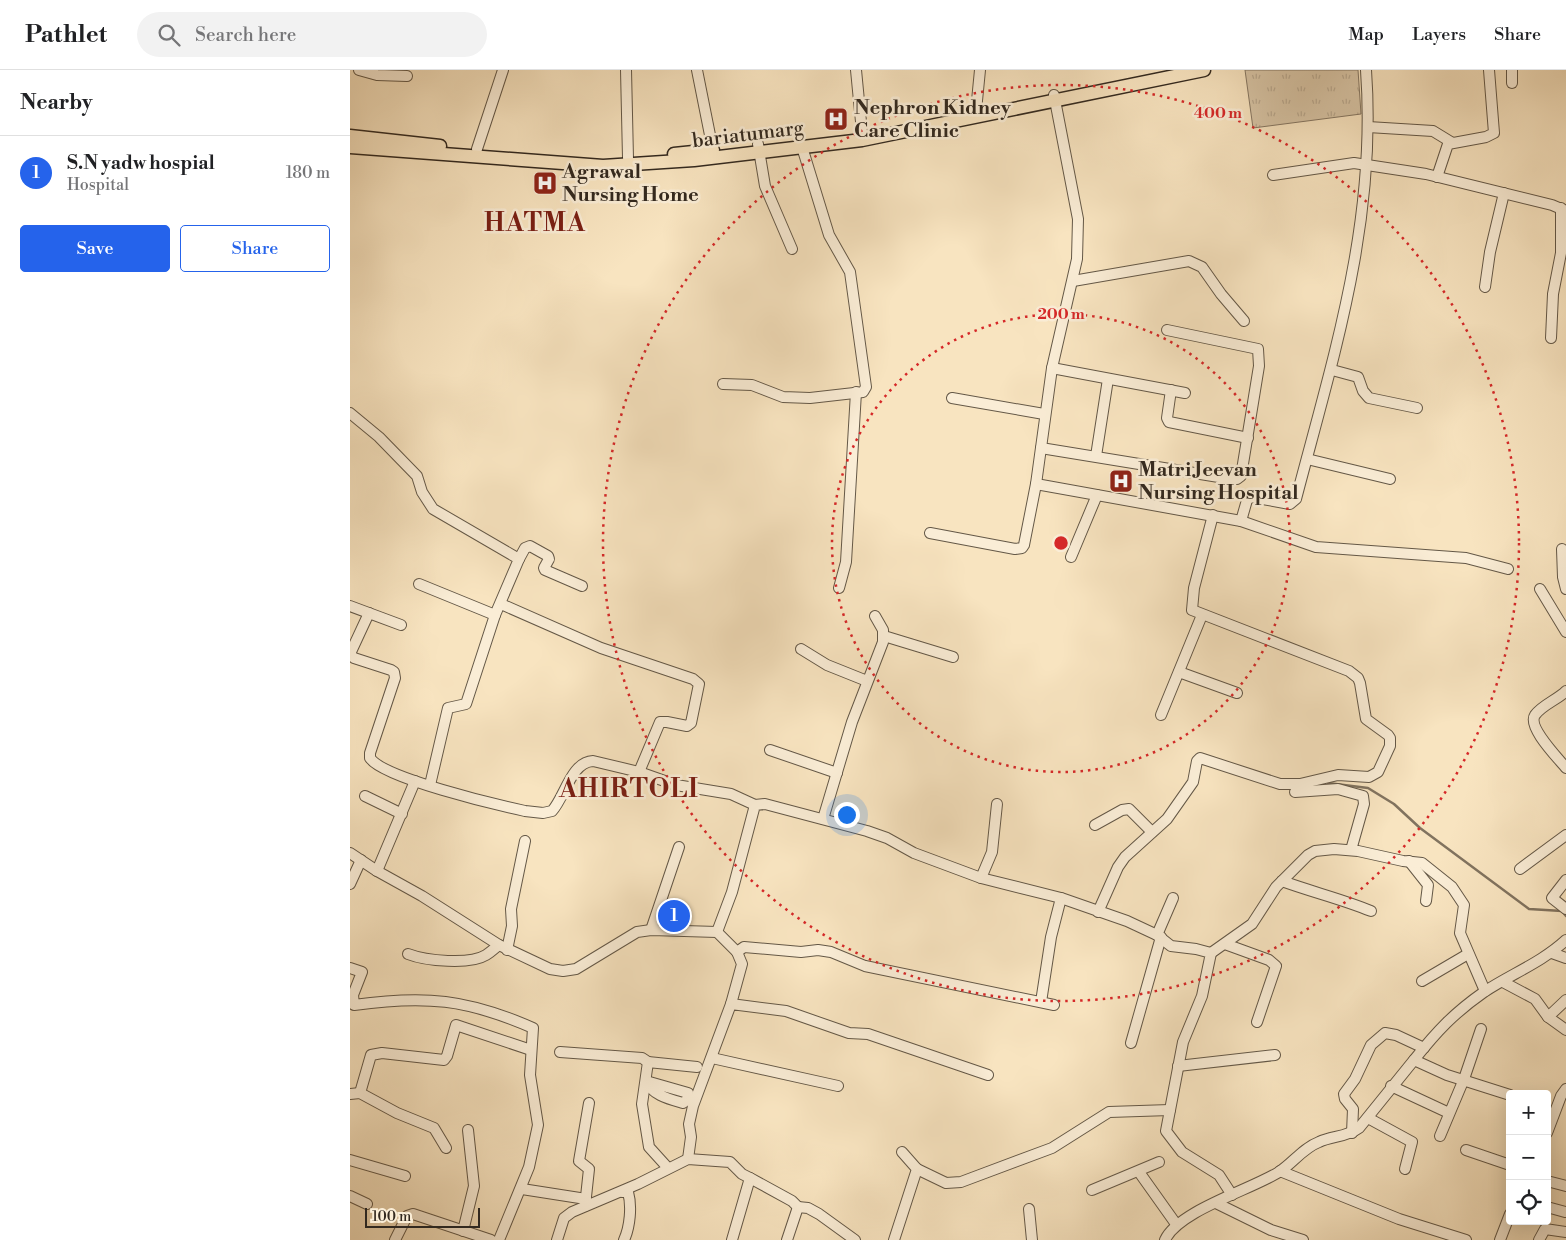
<!DOCTYPE html>
<meta charset="utf-8">
<style>
:root{--surface:#fff;--page:#f2f2f2;--text:#202124;--muted:#757577;--line:#e0e0e0;--accent:#2563eb}
body{margin:0;font-family:"Libre Bodoni",serif;background:var(--page);color:var(--text)}
.controls{position:absolute;right:15px;bottom:15px;display:grid;overflow:hidden;border-radius:5px;box-shadow:0 5px 20px #0002}
.controls button{width:45px;height:45px;display:grid;place-items:center;padding:0;border:0;border-bottom:1px solid var(--line);background:var(--surface);color:var(--text);font:25px sans-serif}
.scale{position:absolute;left:15px;bottom:12px;width:115px;box-sizing:border-box;padding-left:5px;border:2px solid #33291f;border-top:0;font-size:14px;line-height:18px;white-space:nowrap;color:#33291f;-webkit-text-stroke:4px #faedd6;paint-order:stroke}
.you{position:absolute;left:496px;top:744px;width:18px;height:18px;margin:-12px;border:4px solid #fff;border-radius:50%;background:#1a73e8;box-shadow:0 0 0 8px #1a73e833}
.badge{display:grid;place-items:center;width:32px;height:32px;border-radius:50%;background:var(--accent);color:#fff;font-size:16px;font-weight:700}
.pin{position:absolute;translate:-50% -50%;border:2px solid #fff;box-shadow:0 1px 5px #0006}
.list{margin:0;padding:0;list-style:none}
h2{display:flex;justify-content:space-between;align-items:center;height:65px;margin:0;padding:0 20px;font-size:21px}
h2 small{font-size:16px;font-weight:400;color:var(--muted)}
.list li{display:grid;grid-template-columns:32px 1fr auto;gap:15px;align-items:center;box-sizing:border-box;height:75px;padding:0 20px;border-top:1px solid var(--line)}
.list b{display:block;font-size:19px;white-space:nowrap}
.list p{margin:0;font-size:16px;white-space:nowrap;color:var(--muted)}
.list em{font-size:16px;font-style:normal;color:var(--muted)}
.actions{display:flex;gap:10px;padding:15px 20px}
.actions a{flex:1;padding:11px 0;border:1px solid var(--accent);border-radius:5px;text-align:center;font-size:18px;color:var(--accent)}
.actions .main{background:var(--accent);color:#fff}
.icon{flex:none;width:28px;height:28px;fill:none;stroke:currentColor;stroke-width:2;stroke-linecap:round;stroke-linejoin:round}
.map{position:relative;flex:none;width:1216px;height:1170px;overflow:hidden}
header{display:flex;align-items:center;gap:30px;box-sizing:border-box;height:70px;padding:0 25px;background:var(--surface);border-bottom:1px solid var(--line)}
header strong{font-size:24px}
nav{display:flex;gap:28px;margin-inline-start:auto;font-size:18px}
.search{width:350px;height:45px;background:var(--page);display:flex;align-items:center;gap:12px;box-sizing:border-box;padding:0 18px;border-radius:28px;color:var(--muted);font-size:19px}
main{display:flex}
aside{flex:1;background:var(--surface)}
.map>svg:first-child{display:block}
</style>
<header>
<strong>Pathlet</strong>
<div class="search"><svg class="icon" aria-label="search" viewBox="0 0 24 24"><circle cx="10" cy="10" r="6"/><path d="M15 15l6 6"/></svg>Search here</div>
<nav><a>Map</a><a>Layers</a><a>Share</a></nav>
</header>
<main>
<aside>
<h2>Nearby<small></small></h2>
<ul class="list">
<li><span class="badge">1</span><div><b>S.N yadw hospial</b><p>Hospital</p></div><em>180 m</em></li>
</ul>
<div class="actions"><a class="main">Save</a><a>Share</a></div>
</aside>
<div class="map">
<svg width="1216" height="1170" viewBox="0 0 1216 1170">
<defs>
<pattern id="park-tufts" width="24" height="20" patternUnits="userSpaceOnUse" patternTransform="scale(1.25)"><rect width="24" height="20" fill="#d7c4a5"/><path d="M3 7l-1-3M5 7V3M7 7l1-3M15 17l-1-3M17 17v-4M19 17l1-3" fill="none" stroke="#b9a88e"/></pattern>
</defs>
<rect width="100%" height="100%" fill="#f8e4c0"/>
<filter id="stains"><feTurbulence type="fractalNoise" baseFrequency=".004" numOctaves="4"/><feColorMatrix values="0 0 0 0 .2 0 0 0 0 .09 0 0 0 0 .02 0 0 0 .5 -.17"/></filter>
<radialGradient id="worn" r=".72"><stop offset=".6" stop-color="#630" stop-opacity="0"/><stop offset="1" stop-color="#630" stop-opacity=".3"/></radialGradient>
<polygon fill="url(#park-tufts)" stroke="#857662" points="895,0 1008,0 1011,44 903,58"/>
<g fill="none" stroke-linecap="round" stroke-linejoin="round">
<polyline stroke="#81735f" stroke-width="2.5" points="978,713 1018,718 1044,734 1070,758 1179,839 1212,841 1216,846"/>
<g stroke="#645847" stroke-width="12">
<g id="minor">
<polyline points="9,0 27,5 57,6"/>
<polyline points="276,0 278,88"/>
<polyline points="347,0 363,80"/>
<polyline points="506,0 512,62"/>
<polyline points="1162,0 1162,13"/>
<polyline points="626,41 630,0"/>
<polyline points="1018,57 1083,61 1101,72"/>
<polyline points="408,74 415,116 442,179"/>
<polyline points="127,79 153,0"/>
<polyline points="923,105 1004,93 1076,104 1202,135 1216,141"/>
<polyline points="1087,107 1098,74 1136,67 1144,63 1139,0"/>
<polyline points="723,211 839,191 852,197 871,224 894,251"/>
<polyline points="1135,217 1140,182 1154,123"/>
<polyline points="1201,268 1203,224 1211,183 1211,138"/>
<polyline points="702,298 835,323"/>
<polyline points="982,300 1008,307 1013,321 1019,328 1067,338"/>
<polyline points="373,314 402,315 433,327 460,328 513,322 516,317 500,202 479,165 452,77"/>
<polyline points="821,320 817,348 819,352 898,368"/>
<polyline points="602,328 694,344"/>
<polyline points="0,343 29,367 67,406 72,422 83,439 169,489 145,545 116,634 98,638 80,715"/>
<polyline points="691,378 881,409 887,409 891,406 909,296 908,279 817,260"/>
<polyline points="746,386 758,309"/>
<polyline points="957,389 1040,409"/>
<polyline points="686,414 891,451 966,477 1116,488 1158,499"/>
<path d="M891,451L897,430L901,427L940,434L946,429C984,284 1027,152 1016,0"/>
<polyline points="580,463 665,479 672,478 674,475 686,414 702,298 727,189 728,149 704,25"/>
<polyline points="1212,479 1213,507 1216,519"/>
<polyline points="721,487 747,425"/>
<polyline points="169,489 175,478 180,476 198,486 199,489 194,498 195,500 232,516"/>
<polyline points="69,514 145,545"/>
<polyline points="489,518 496,492 506,322"/>
<polyline points="1190,519 1216,562"/>
<polyline points="151,534 251,578 343,609 349,614 341,653 337,656 317,652 310,652 289,702"/>
<polyline points="0,536 51,555"/>
<path d="M19,543L0,584L4,588L41,600L44,602L45,608L20,683V688C33,708 147,735 175,741L193,743L202,741C215,727 221,692 243,691L289,702L326,715L381,724L405,735"/>
<polyline points="534,566 603,587"/>
<polyline points="451,579 477,595 517,611"/>
<polyline points="829,602 887,623"/>
<path d="M1216,621C1207,630 1192,635 1185,645C1177,657 1208,688 1216,698"/>
<polyline points="811,645 852,545"/>
<polyline points="420,680 487,703"/>
<polyline points="945,722 988,719 1013,726 1014,734 1001,780"/>
<polyline points="15,726 52,744"/>
<polyline points="473,749 502,652 533,572 533,560 525,546"/>
<polyline points="745,755 772,740 779,739 802,762"/>
<polyline points="0,783 27,801 72,826 149,875 200,899 213,901 226,899 287,862 301,860 367,862 387,882"/>
<polyline points="1059,791 1078,815 1076,831"/>
<polyline points="1170,799 1216,765"/>
<polyline points="27,801 65,711"/>
<polyline points="631,808 642,782 647,734"/>
<polyline points="1216,810 1202,828 1216,839"/>
<path d="M932,811C962,822 992,829 1021,841"/>
<polyline points="0,814 11,790"/>
<polyline points="748,842 768,797 775,787 817,749 843,712 847,691 850,688 930,714 950,714 988,705 1019,707 1028,702 1040,676 1040,668 1038,665 1016,649 1010,613 1008,608 999,601 842,540 844,518 863,445"/>
<polyline points="301,860 329,777"/>
<polyline points="367,862 382,822 405,735 415,734 517,761 537,768 564,783 631,808 711,828 777,851 807,865 821,876 846,879 861,883 852,926 833,972 816,1061 832,1082 869,1105 882,1125"/>
<polyline points="807,865 823,828"/>
<polyline points="875,874 919,890 926,896 907,952"/>
<polyline points="157,880 162,856 161,839 175,771"/>
<polyline points="861,883 902,854 926,817 958,785 965,781 984,779 1008,781 1053,791 1072,793 1102,817 1114,835 1110,863 1135,921"/>
<polyline points="1202,883 1216,888"/>
<path d="M58,884C76,891 120,895 136,885C141,882 145,878 149,875"/>
<path d="M0,898L12,902L3,925L4,935C75,925 117,929 183,958L180,1005L188,1055L179,1097L149,1170"/>
<polyline points="1072,911 1118,884"/>
<polyline points="1153,912 1185,929 1198,947 1216,960"/>
<polyline points="691,932 701,867 711,828"/>
<polyline points="381,934 392,894 387,882 394,877 451,882 468,880 481,882 515,896 704,935"/>
<polyline points="1198,947 1216,930"/>
<polyline points="781,973 811,867"/>
<polyline points="210,982 292,988 298,992"/>
<polyline points="362,988 488,1016"/>
<path d="M1064,990C1087,961 1104,943 1134,922C1161,904 1191,893 1216,870"/>
<polyline points="828,996 925,985"/>
<path d="M296,1011L338,1023L337,1030L333,1033C319,1029 302,1025 296,1011Z"/>
<polyline points="1041,1016 1099,1043"/>
<polyline points="10,1023 21,985 32,983 94,990 97,986 106,955 181,980"/>
<polyline points="0,1024 10,1023 47,1043 84,1058 96,1078"/>
<polyline points="1018,1048 1062,1072 1055,1099"/>
<polyline points="1002,1063 1003,1039 995,1029 994,1024 1005,1009 1021,975 1035,963 1046,965 1074,978"/>
<polyline points="1197,1063 1211,1026 1216,1019"/>
<polyline points="1090,1066 1114,1009 1131,959"/>
<polyline points="1116,1080 1160,1095"/>
<polyline points="338,1089 341,1067 339,1054 343,1036 381,934 436,941 499,963 518,964 638,1005"/>
<polyline points="0,1090 55,1106"/>
<polyline points="318,1098 299,1077 292,1034 298,992 347,997"/>
<polyline points="567,1099 596,1113 611,1112 702,1078 759,1042 820,1040"/>
<polyline points="930,1101 1049,1149 1116,1170"/>
<polyline points="789,1102 826,1154"/>
<polyline points="1197,1111 1216,1116"/>
<polyline points="172,1119 236,1129"/>
<polyline points="742,1120 809,1092"/>
<path d="M272,1122H278C282,1136 280,1157 274,1170"/>
<polyline points="0,1126 17,1134"/>
<polyline points="866,1133 921,1160 953,1170"/>
<polyline points="235,1136 239,1099 229,1091 239,1033"/>
<polyline points="1197,1137 1215,1142"/>
<polyline points="679,1139 682,1170"/>
<polyline points="113,1161 124,1116 118,1060"/>
<polyline points="45,1170 57,1146 63,1144 141,1170"/>
<polyline points="207,1170 214,1148 222,1142 288,1114 338,1089 380,1092 392,1104 400,1108"/>
<polyline points="382,1170 400,1108 442,1131 448,1137"/>
<polyline points="437,1170 448,1137 458,1138 469,1144 505,1170"/>
<polyline points="544,1170 567,1099 552,1082"/>
<path d="M815,1170C828,1141 900,1120 929,1102C943,1093 953,1078 969,1072C982,1066 997,1067 1009,1058L1064,990L1097,1005L1160,1025"/>
<polyline points="1150,1170 1160,1144"/>
<polyline points="1189,1170 1195,1159 1216,1162"/>
</g>
</g>
<g stroke="#33291f" stroke-width="15">
<g id="major">
<polyline points="0,66 90,76"/>
<polyline points="0,77 253,96 344,90 512,70 854,0"/>
<polyline points="324,84 363,80"/>
</g>
</g>
<use href="#minor" stroke="#faedd6" stroke-width="10"/>
<use href="#major" stroke="#f8e4c0" stroke-width="12"/>
</g>
<g fill="none" stroke="#d62828" stroke-width="2.5" stroke-dasharray="2.5 5">
<circle cx="711" cy="473" r="229"/>
<circle cx="711" cy="473" r="458"/>
</g>
<defs>
<g id="hospital-square" transform="scale(1.25)"><rect x="-9" y="-9" width="18" height="18" rx="4" fill="#8f2418" stroke="#faedd6"/><path d="M-5-5h3v3.5h4V-5h3V5h-3V1.5h-4V5h-3Z" fill="#fff"/></g>
</defs>
<g fill-rule="evenodd">
<use href="#hospital-square" x="486" y="49"/>
<use href="#hospital-square" x="195" y="113"/>
<use href="#hospital-square" x="771" y="411"/>
</g>
<g text-anchor="middle" dominant-baseline="central" stroke-width="5" stroke-linejoin="round" paint-order="stroke">
<g font-size="20" font-weight="bold" fill="#33291f" stroke="#faedd6" text-anchor="start">
<text x="504" y="38">Nephron Kidney<tspan x="504" dy="23">Care Clinic</tspan></text>
<text x="212" y="102">Agrawal<tspan x="212" dy="23">Nursing Home</tspan></text>
<text x="788" y="400">Matri Jeevan<tspan x="788" dy="23">Nursing Hospital</tspan></text>
</g>
<g font-size="20" fill="#33291f" stroke="#faedd6">
<text transform="translate(398 65) rotate(-7)">bariatumarg</text>
</g>
<g font-size="25" font-weight="bold" letter-spacing="1" fill="#7a1f14" stroke="#faedd6">
<text x="185" y="153">HATMA</text>
<text x="279" y="719">AHIRTOLI</text>
</g>
</g>
<circle cx="711" cy="473" r="8" fill="#d62828" stroke="#faedd6" stroke-width="2.5"/>
<g font-size="15" text-anchor="middle" font-weight="bold" fill="#d62828" stroke="#faedd6" stroke-width="5" stroke-linejoin="round" paint-order="stroke">
<text x="868" y="48">400 m</text>
<text x="711" y="249">200 m</text>
</g>
<rect width="100%" height="100%" filter="url(#stains)"/>
<rect width="100%" height="100%" fill="url(#worn)"/>
</svg>
<div class="controls">
<button>+</button>
<button>−</button>
<button><svg class="icon" aria-label="locate" viewBox="0 0 24 24"><circle cx="12" cy="12" r="6"/><path d="M12 2v4M12 18v4M2 12h4M18 12h4"/></svg></button>
</div>
<div class="scale">100 m</div>
<div class="you"></div>
<div class="pin badge" style="left:324px;top:846px">1</div>
</div>
</main>
